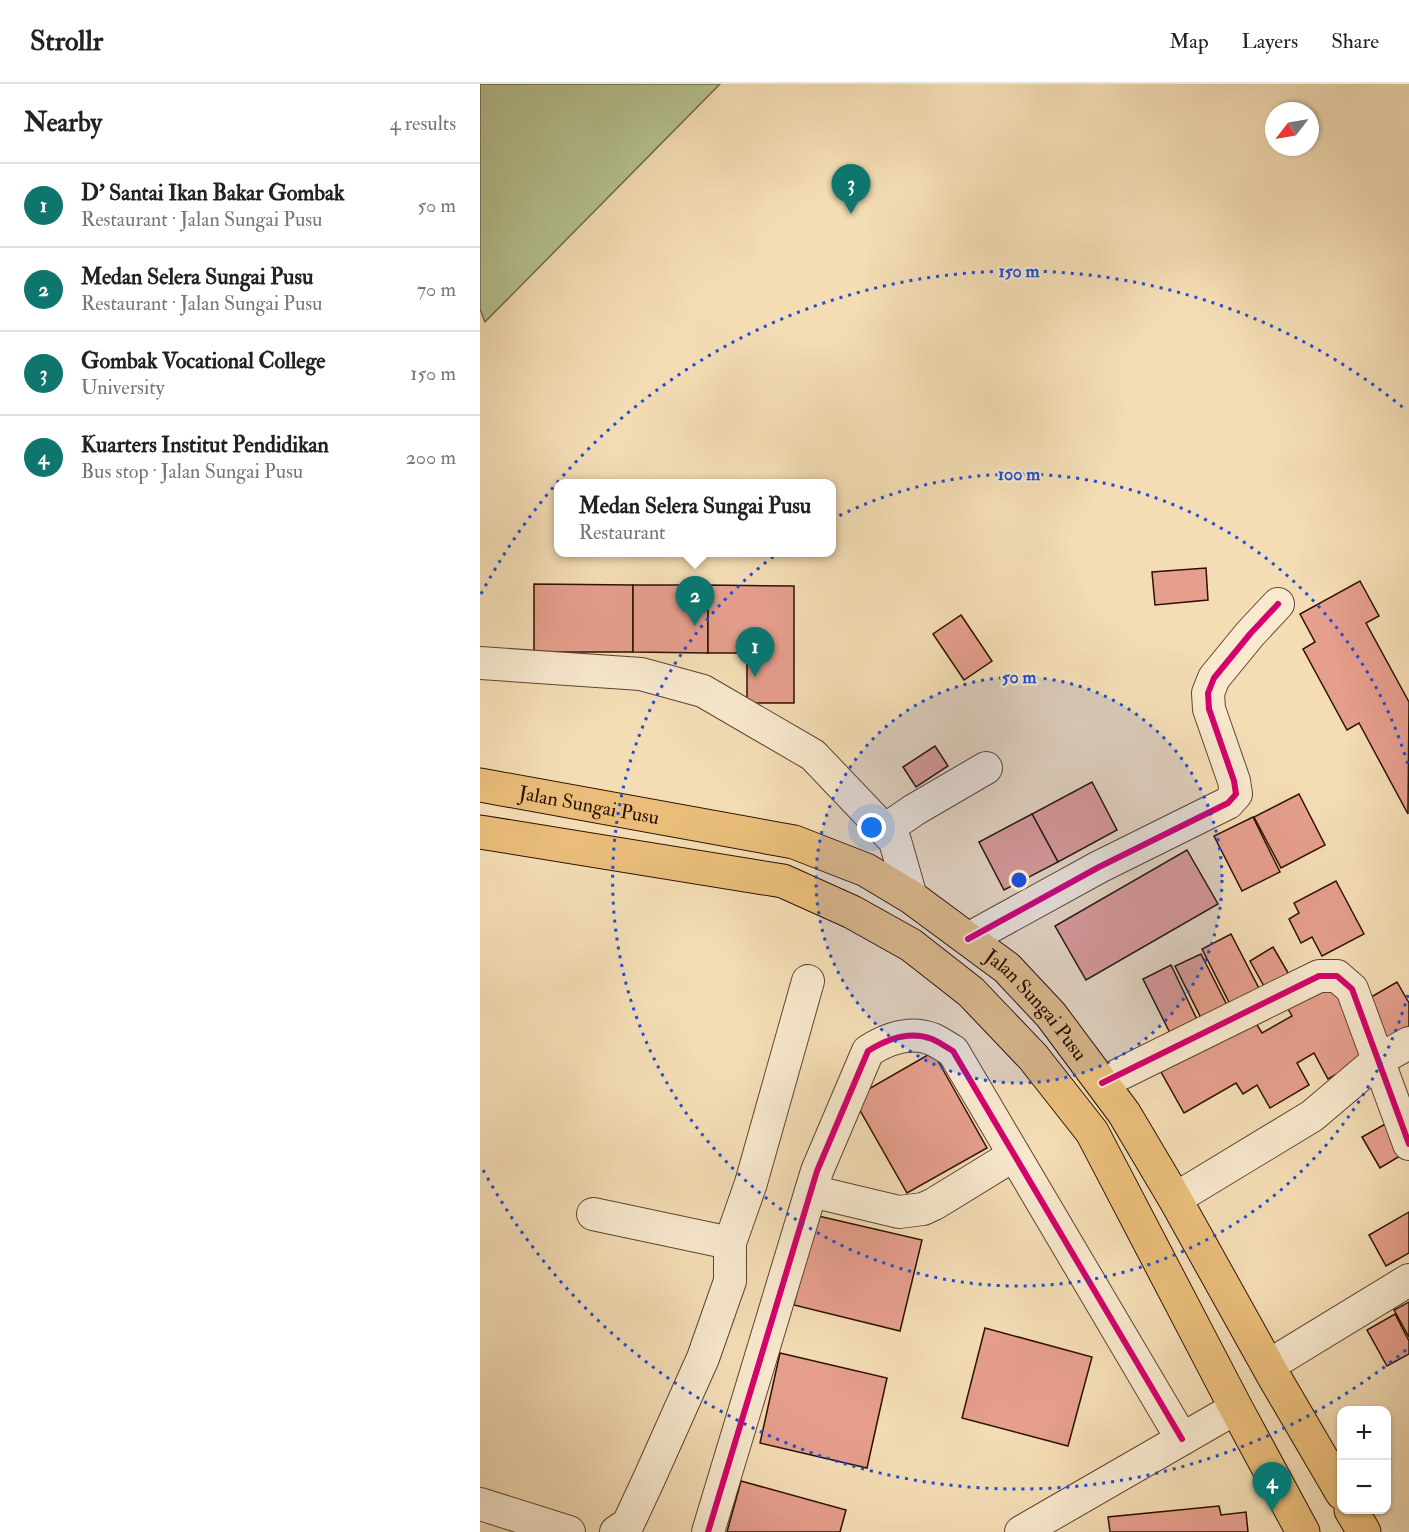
<!DOCTYPE html>
<meta charset="utf-8">
<style>
:root{--surface:#fff;--page:#f6f6f6;--text:#222;--muted:#767676;--line:#e0e0e0;--accent:#0f766e}
body{margin:0;font-family:"IM FELL Double Pica",serif;background:var(--page);color:var(--text)}
.controls{position:absolute;right:18px;bottom:18px;display:grid;overflow:hidden;border-radius:12px;box-shadow:0 2px 4px #0004}
.controls button{width:54px;height:54px;display:grid;place-items:center;padding:0;border:0;border-bottom:2px solid var(--line);background:var(--surface);color:var(--text);font:30px sans-serif}
.compass{position:absolute;left:785px;top:18px;width:54px;height:54px;border-radius:50%;background:var(--surface);box-shadow:0 2px 4px #0004;rotate:239deg}
.you{position:absolute;left:392px;top:744px;width:21px;height:21px;margin:-15px;border:4px solid #fff;border-radius:50%;background:#1a73e8;box-shadow:0 0 0 9px #1a73e833}
.badge{display:grid;place-items:center;width:39px;height:39px;border-radius:50%;background:var(--accent);color:#fff;font-size:20px;font-weight:700}
.pin{position:absolute;translate:-50% -50px;filter:drop-shadow(0 2px 3px #0008)}
.pin::after{content:'';position:absolute;top:32px;width:21px;height:18px;background:inherit;clip-path:polygon(0 0,100% 0,50% 100%)}
.popup{position:absolute;left:74px;top:395px;width:282px;height:78px;box-sizing:border-box;display:grid;place-content:center;border-radius:12px;background:var(--surface);filter:drop-shadow(0 2px 4px #0005);font-size:20px;white-space:nowrap;color:var(--muted)}
.popup b{font-size:22px;color:var(--text)}
.popup::after{content:'';position:absolute;left:50%;top:100%;margin-left:-12px;border:12px solid transparent;border-top-color:var(--surface)}
.list{margin:0;padding:0;list-style:none}
h2{display:flex;justify-content:space-between;align-items:center;height:78px;margin:0;padding:0 24px;font-size:26px}
h2 small{font-size:20px;font-weight:400;color:var(--muted)}
.list li{display:grid;grid-template-columns:39px 1fr auto;gap:18px;align-items:center;box-sizing:border-box;height:84px;padding:0 24px;border-top:2px solid var(--line)}
.list b{display:block;font-size:22px;white-space:nowrap}
.list p{margin:0;font-size:20px;white-space:nowrap;color:var(--muted)}
.list em{font-size:20px;font-style:normal;color:var(--muted)}
.map{position:relative;flex:none;width:929px;height:1448px;overflow:hidden}
header{display:flex;align-items:center;gap:36px;box-sizing:border-box;height:84px;padding:0 30px;background:var(--surface);border-bottom:2px solid var(--line)}
header strong{font-size:28px}
nav{display:flex;gap:33px;margin-inline-start:auto;font-size:21px}
main{display:flex}
aside{flex:1;background:var(--surface)}
.map>svg:first-child{display:block}
</style>
<header>
<strong>Strollr</strong>
<nav><a>Map</a><a>Layers</a><a>Share</a></nav>
</header>
<main>
<aside>
<h2>Nearby<small>4 results</small></h2>
<ul class="list">
<li><span class="badge">1</span><div><b>D’ Santai Ikan Bakar Gombak</b><p>Restaurant · Jalan Sungai Pusu</p></div><em>50 m</em></li>
<li><span class="badge">2</span><div><b>Medan Selera Sungai Pusu</b><p>Restaurant · Jalan Sungai Pusu</p></div><em>70 m</em></li>
<li><span class="badge">3</span><div><b>Gombak Vocational College</b><p>University</p></div><em>150 m</em></li>
<li><span class="badge">4</span><div><b>Kuarters Institut Pendidikan</b><p>Bus stop · Jalan Sungai Pusu</p></div><em>200 m</em></li>
</ul>
</aside>
<div class="map">
<svg width="929" height="1448" viewBox="0 0 929 1448">
<rect width="100%" height="100%" fill="#f4ddb5"/>
<filter id="stains"><feTurbulence type="fractalNoise" baseFrequency=".00333" numOctaves="4"/><feColorMatrix values="0 0 0 0 .2 0 0 0 0 .09 0 0 0 0 .02 0 0 0 .5 -.17"/></filter>
<radialGradient id="worn" r=".72"><stop offset=".6" stop-color="#630" stop-opacity="0"/><stop offset="1" stop-color="#630" stop-opacity=".3"/></radialGradient>
<polygon fill="#b6c292" stroke="#726a4a" stroke-width="1.5" points="0,0 240,0 5,238 0,225"/>
<g fill="#e69f8d" stroke="#2d1101" stroke-width="1.5">
<polygon points="726,484 728,516 675,521 672,488"/>
<polygon points="880,497 899,532 886,539 929,618 928,730 879,639 867,646 823,565 835,558 820,530"/>
<polygon points="54,500 153,501 153,568 54,568"/>
<polygon points="153,501 228,501 228,569 153,568"/>
<polygon points="228,501 314,502 314,619 267,619 267,569 228,569"/>
<polygon points="481,531 512,577 484,596 453,550"/>
<polygon points="455,662 468,682 436,703 423,683"/>
<polygon points="612,698 637,746 578,778 552,730"/>
<polygon points="819,710 845,761 801,784 774,733"/>
<polygon points="552,730 578,778 524,806 499,758"/>
<polygon points="773,733 800,788 762,807 734,752"/>
<polygon points="707,766 738,820 606,896 575,842"/>
<polygon points="856,797 884,850 842,872 832,853 821,859 809,835 819,829 814,819"/>
<polygon points="751,850 785,916 755,930 722,865"/>
<polygon points="793,863 814,899 790,913 770,877"/>
<polygon points="721,870 752,931 726,944 695,882"/>
<polygon points="691,881 723,948 696,961 663,895"/>
<polygon points="917,898 929,919 929,944 901,959 879,920"/>
<polygon points="850,899 891,971 848,995 834,969 817,979 829,1001 790,1024 777,1001 763,1010 756,999 704,1029 681,988 774,936 782,949 812,932 807,923"/>
<polygon points="453,968 507,1064 427,1109 373,1014"/>
<polygon points="907,1039 925,1069 900,1084 882,1053"/>
<polygon points="929,1128 929,1169 906,1182 889,1151"/>
<polygon points="334,1131 442,1156 420,1247 314,1221"/>
<polygon points="929,1218 929,1253 914,1226"/>
<polygon points="915,1230 929,1257 929,1270 907,1282 887,1246"/>
<polygon points="505,1244 612,1273 588,1362 482,1334"/>
<polygon points="300,1269 407,1294 387,1384 280,1359"/>
<polygon points="261,1397 366,1426 360,1448 247,1448"/>
<polygon points="739,1422 741,1431 766,1428 768,1448 630,1448 628,1433"/>
</g>
<g fill="none" stroke-linecap="round" stroke-linejoin="round">
<g stroke="#5f442e" stroke-width="34">
<g id="minor">
<polyline points="0,579 161,590 223,607 333,671 415,757 431,813"/>
<polyline points="405,746 434,726 506,684"/>
<polyline points="488,855 619,783 748,719 756,710 754,697 729,625 728,609 734,594 770,550 798,520"/>
<polyline points="622,999 839,892 857,892 872,905 929,1060"/>
<polyline points="331,1107 419,1128 443,1125 454,1120 534,1071"/>
<polyline points="695,1115 832,1032 897,977 929,959"/>
<polyline points="113,1130 250,1159"/>
<polyline points="788,1282 929,1196"/>
<polyline points="0,1420 89,1448"/>
<polyline points="136,1448 148,1440 169,1395 223,1274 250,1197 250,1159 271,1099 328,897"/>
<path d="M228,1448L337,1087L388,967C407,955 429,946 452,955C459,958 466,963 473,967L702,1355"/>
<polyline points="541,1448 756,1324"/>
</g>
</g>
<g stroke="#2d1101" stroke-width="35">
<g id="major">
<path id="s1" d="M0,701L314,758L386,786L431,813L527,884L571,931L644,1029L695,1115L793,1291L862,1409"/>
<polyline points="0,748 303,797 372,828 431,861 491,908 553,973 612,1048 756,1324 823,1448"/>
<polyline points="871,1426 884,1448"/>
</g>
</g>
<use href="#minor" stroke="#f8e9cf" stroke-width="32"/>
<use href="#major" stroke="#eabe7a" stroke-width="33"/>
<g stroke="#f8e9cf" stroke-width="10">
<g id="cycleway">
<polyline points="488,855 619,783 748,719 756,710 754,697 729,625 728,609 734,594 770,550 798,520"/>
<polyline points="622,999 839,892 857,892 872,905 929,1060"/>
<path d="M228,1448L337,1087L388,967C407,955 429,946 452,955C459,958 466,963 473,967L702,1355"/>
</g>
</g>
<use href="#cycleway" stroke="#d6006c" stroke-width="6"/>
</g>
<circle cx="539" cy="796" r="203" fill="#1d4ed8" fill-opacity=".12"/>
<g fill="none" stroke="#1d4ed8" stroke-width="3" stroke-dasharray="3 6">
<circle cx="539" cy="796" r="203"/>
<path d="M928 911A406 406 0 1 1 928 681"/>
<path d="M926 1266A609 609 0 0 1 1 1082M1 510A609 609 0 0 1 926 326"/>
</g>
<g text-anchor="middle" dominant-baseline="central" stroke-width="4.5" stroke-linejoin="round" paint-order="stroke">
<g font-size="20" fill="#2d1101" stroke="#f8e9cf">
<text stroke="none"><textPath href="#s1" startOffset="111">Jalan Sungai Pusu</textPath></text>
<text stroke="none"><textPath href="#s1" startOffset="615">Jalan Sungai Pusu</textPath></text>
</g>
</g>
<circle cx="539" cy="796" r="9" fill="#1d4ed8" stroke="#f8e9cf" stroke-width="3"/>
<g font-size="18" text-anchor="middle" font-weight="bold" fill="#1d4ed8" stroke="#f8e9cf" stroke-width="4.5" stroke-linejoin="round" paint-order="stroke">
<text x="539" y="193">150 m</text>
<text x="539" y="396">100 m</text>
<text x="539" y="599">50 m</text>
</g>
<rect width="100%" height="100%" filter="url(#stains)"/>
<rect width="100%" height="100%" fill="url(#worn)"/>
</svg>
<div class="controls">
<button>+</button>
<button>−</button>
</div>
<svg class="compass" viewBox="-18 -18 36 36"><path d="M0-13l5 13h-10z" fill="#e53935"/><path d="M0 13l5-13h-10z" fill="#767676"/></svg>
<div class="you"></div>
<div class="pin badge" style="left:275px;top:593px">1</div>
<div class="pin badge" style="left:215px;top:542px">2</div>
<div class="popup"><b>Medan Selera Sungai Pusu</b>Restaurant</div>
<div class="pin badge" style="left:371px;top:130px">3</div>
<div class="pin badge" style="left:792px;top:1428px">4</div>
</div>
</main>
